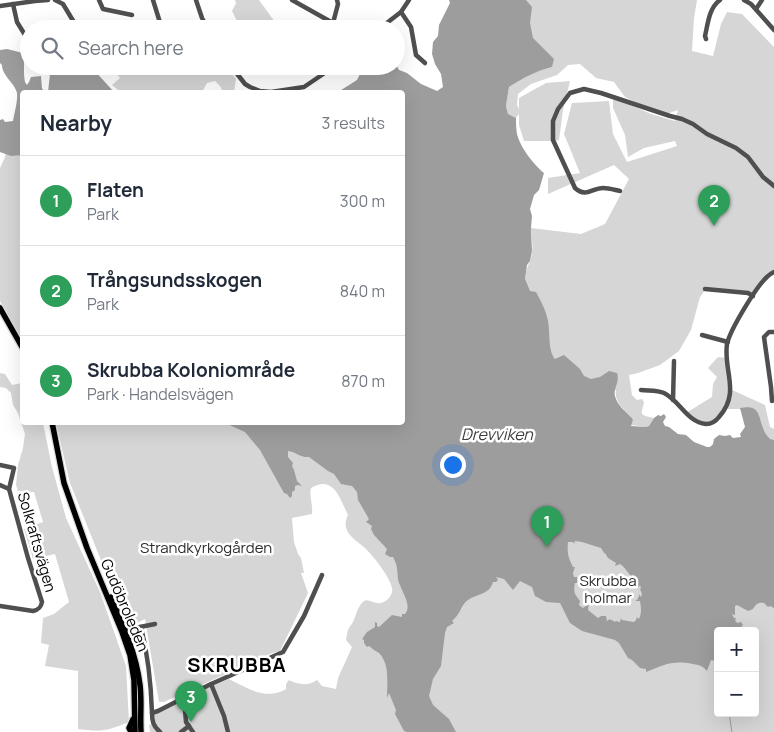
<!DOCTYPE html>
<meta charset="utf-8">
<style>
:root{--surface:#fff;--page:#f2f2f3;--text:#1f2937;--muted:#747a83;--line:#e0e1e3;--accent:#000}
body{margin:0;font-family:Manrope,sans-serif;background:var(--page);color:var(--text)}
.controls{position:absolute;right:15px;bottom:15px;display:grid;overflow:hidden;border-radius:5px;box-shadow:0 5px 20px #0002}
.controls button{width:45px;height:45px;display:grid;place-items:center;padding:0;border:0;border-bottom:1px solid var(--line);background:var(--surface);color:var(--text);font:25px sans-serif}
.you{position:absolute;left:452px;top:464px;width:18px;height:18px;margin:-12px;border:4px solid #fff;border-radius:50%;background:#1a73e8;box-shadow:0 0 0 8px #1a73e833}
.badge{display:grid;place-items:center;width:32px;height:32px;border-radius:50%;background:var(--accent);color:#fff;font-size:16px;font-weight:700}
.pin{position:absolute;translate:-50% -41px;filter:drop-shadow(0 1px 2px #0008)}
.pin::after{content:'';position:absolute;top:26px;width:18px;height:15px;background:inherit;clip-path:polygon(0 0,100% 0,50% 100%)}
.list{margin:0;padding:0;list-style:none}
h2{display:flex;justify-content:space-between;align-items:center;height:65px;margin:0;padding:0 20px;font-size:21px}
h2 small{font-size:16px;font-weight:400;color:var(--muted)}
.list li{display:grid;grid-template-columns:32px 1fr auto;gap:15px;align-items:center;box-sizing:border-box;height:90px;padding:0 20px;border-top:1px solid var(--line)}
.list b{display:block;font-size:19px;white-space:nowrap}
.list p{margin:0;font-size:16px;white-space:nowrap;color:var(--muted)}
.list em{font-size:16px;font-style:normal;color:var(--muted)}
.icon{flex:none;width:28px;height:28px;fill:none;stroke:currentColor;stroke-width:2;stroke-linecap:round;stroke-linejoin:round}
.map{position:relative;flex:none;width:774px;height:732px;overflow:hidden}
.search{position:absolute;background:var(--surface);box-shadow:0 5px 20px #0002;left:20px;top:20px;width:385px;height:55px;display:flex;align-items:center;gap:12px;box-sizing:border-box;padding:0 18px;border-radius:28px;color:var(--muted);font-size:19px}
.panel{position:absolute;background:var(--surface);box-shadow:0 5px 20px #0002;left:20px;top:90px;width:385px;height:335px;border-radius:5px}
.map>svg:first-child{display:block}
</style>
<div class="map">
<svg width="774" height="732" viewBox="0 0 774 732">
<rect width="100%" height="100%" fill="#fff"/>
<g fill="#d6d6d6" fill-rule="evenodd">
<polygon points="235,0 259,0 280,29 236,29 239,25 232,11 236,3"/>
<path d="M484,0H697L694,18L692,51L713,56L721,24L727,12L742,14L774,47V272L768,275L753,296L748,293L706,289L700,297L691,330L679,351L660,365L638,373L629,375L632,395L637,400L642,399L644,402C642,414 637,415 654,418L649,426L646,427L631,425L633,420L632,418C624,410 614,402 616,390L555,406L525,280C526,269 527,269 530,261C534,251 532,238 531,228L581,234L605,224L629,179L614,165L548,194V178L580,173L564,134L572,103L609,101L613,134L627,162L677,146L675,141L644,148L628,157L625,135L613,108V97L651,114L675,121L678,110L666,114L650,110L625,97L614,82L596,78L580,64L568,65L557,75L531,84L518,94L517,105L519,109V98L546,83L570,81L563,110L559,140L555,141H524L519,125V114L516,118L508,114L506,106L509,87C523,78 536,71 552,67Z"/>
<polygon points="100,66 204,66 206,68 210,66 226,66 236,79 234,92 223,92 220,86 215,81 207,83 202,92 119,92 117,89 112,85 120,78 112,68 106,72"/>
<polygon points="22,135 22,339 0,301 0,168 5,157 8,136"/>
<polygon points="718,357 727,358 729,397 716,421 705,424 686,413 712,397 713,384 717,377 708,368"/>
<path d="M0,373L5,374L12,385L22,383V422L43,423L52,467L66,518L100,592L126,666L129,722C107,731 102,732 78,729V671L45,666L49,645L41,643L43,618L54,614L69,602L55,554L33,559L24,529L43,522L34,492L18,491L16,485L18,465L23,448L25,434L18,413L13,405L11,393L6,388L0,387Z"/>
<path d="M732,390L765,405L770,427L774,429V732H150L149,725L155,723L154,715L185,698L229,679C247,688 266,701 286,689V684L289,680C298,685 309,686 317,680L322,686L336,689L338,678L352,647L346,640C347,636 347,631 349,628C350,626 352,624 353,622C356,616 358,605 364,601C370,597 378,610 389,598C391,595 393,592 392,588C390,577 374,557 366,549C360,543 347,536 346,527C345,523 346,519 348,515C340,499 334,474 311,488C309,497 313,504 312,514L292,518L294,542L298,554L301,558L304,573H301L308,593L280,651L272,653L164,702H159L145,619L133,625L123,615L70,483L56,423L402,422L718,542L757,456L741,409H728ZM718,631H755V713H718Z"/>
</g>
<g fill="#9d9d9d" fill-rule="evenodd">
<path d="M449,0H526L532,7L530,23L533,38L554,59L552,67C536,71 523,78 509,87L506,106L508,114L516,118C516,123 516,129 517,134C520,147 534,165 544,173L539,190L534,195L530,209L532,216L531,228L532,251L530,261L527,265L525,279L530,291L536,292C540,300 545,308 547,317C551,329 547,350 555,359L564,355L580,369L584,376L591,379L600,377L609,371L617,373C620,383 613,388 615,396C617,405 626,412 632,418L633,420L631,426L646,427L649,426L654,418L658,415L661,416L664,414L666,417L663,422L665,426L669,427L678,434L686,435L694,442L707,447H710L713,444L714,439L719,435L725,436L730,435L733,438L741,437L740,434L745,427L740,408C760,404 758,415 763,428C764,432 767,436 770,439L774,440V608L770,606L768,607L764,603C758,602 756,604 753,609L748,611L737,605L735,606V615L732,614L734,618H736L735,620L737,623L741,622L743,625L740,628V631H718V660L716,661L711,660L707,671C703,666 699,665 693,664C671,660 665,665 646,672V669L640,668L632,660L628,658L619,643L615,640L582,631L570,623L560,603L546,602L535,596L532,587L520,581L513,590L504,579L496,577L498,580L496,582H493C489,597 472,593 464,604C462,606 461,609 460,611C458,615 455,618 452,621L454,623L447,627L445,633L441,666L433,679L429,696L433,705L449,719L456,732H407L404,731L395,714L396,710L389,693L387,698C387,683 390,664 379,653C376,651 372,649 369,646L367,647L364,643V640L362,639L367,632L375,627V622L377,623V626L379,627L392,615L402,617V614H405C412,606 403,594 400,585C397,580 398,574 397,569C397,565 395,561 393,557H390L385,554L387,549L374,535L371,529L372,526L366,522L369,519L358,500L357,492L352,486L341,484L334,474L328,471L309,457C301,458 296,452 288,451V457L293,463L292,466L294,470L297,481L302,486L298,485L295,486V490L292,492V496L290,498L287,494L284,493L260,450L245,432L225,423L402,422V92H338L357,80L364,66H370L373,69L376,66H396V64L399,70L407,73L421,84L437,91L443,87L441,74L435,64L432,54L433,42L438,36L439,25L450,3ZM575,541L582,542L601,548L604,553H605L608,558L616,563L615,566L620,564C625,567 627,572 631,576L634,575L637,580L636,585L639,587L640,585L641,588L640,589L642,594L641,597L639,594V597H638V599L635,601H640C641,608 642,612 639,619L637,617L636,620L634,622L622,620L621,618L620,622L616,621L614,622V621L611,620L610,619L607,621L606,616H601L598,618L588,610L589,602H587L586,606L583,608L579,605L580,601C575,594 573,593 575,583H577V577H574L573,573L575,567H573C568,557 567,553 568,542H573L574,544Z"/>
<path d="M7,49L23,53C25,63 23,73 25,82L27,85L29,82L31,77L41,76L42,88L44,92H22V155L11,156L0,152V120L3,119L5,122L13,121C14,114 18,101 17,93C15,83 2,76 2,65L0,63V50Z"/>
<polygon points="47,66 84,66 93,69 114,92 48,92 50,74 49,72"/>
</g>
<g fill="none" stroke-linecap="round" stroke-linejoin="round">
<polyline stroke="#9d9d9d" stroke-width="1" points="729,713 732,732"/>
<g stroke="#dbdbdb" stroke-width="8">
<g id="major">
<polyline points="0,308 22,347"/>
<polyline points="52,422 64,483 87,548 122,632 130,655 134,680 135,732"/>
<path d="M111,597C124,626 136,654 140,685C142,701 140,716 141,732"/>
<polyline points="131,732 129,728 133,719"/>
</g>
</g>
<g stroke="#4f4f4f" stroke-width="4.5">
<polyline points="55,0 63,4 78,29"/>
<polyline points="99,0 103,9 132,15"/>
<polyline points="153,0 162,29"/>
<polyline points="196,0 202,18 208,29"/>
<polyline points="292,0 333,23 338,29"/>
<polyline points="744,0 751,4 774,30"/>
<polyline points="13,4 17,22 25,35"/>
<polyline points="0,6 35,1 48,0"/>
<polyline points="756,9 762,0"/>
<polyline points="401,12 411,27 416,55 425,63"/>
<polyline points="333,23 338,4 337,0"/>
<polyline points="379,29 401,12 409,0"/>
<path d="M706,39L705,36C708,23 709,8 720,0"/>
<polyline points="231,66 245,84 250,87 260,91 271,92 304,87 335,66"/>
<path d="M620,191C615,190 609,188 603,188C592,188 586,198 575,188L553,140V121L558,109L570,93L584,89L601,93L670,116L682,119L693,124L707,134L736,148L748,157L763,177L774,186"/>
<polyline points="705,289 748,293 753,296"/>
<polyline points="702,335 728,342"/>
<path d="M641,390C648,391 657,390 664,393C680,401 687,422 706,424C712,424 716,421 719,417C741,392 723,371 727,344C730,330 757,285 768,276C769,275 772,273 774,272"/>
<polyline points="673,400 674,361"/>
<polyline points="772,401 771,387 764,337 769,332 774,332"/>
<polyline points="0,465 14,468 9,489"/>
<path d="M0,485L9,489L28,558L42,602C41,608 38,610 33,611L0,606"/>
<path d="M141,627C148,655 151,683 152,713L158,711L209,685L283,652L304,616L322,575"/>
<polyline points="122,632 130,629 155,624"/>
<polyline points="211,684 224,716 228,732"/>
<polyline points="184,697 186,722 193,732"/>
<path d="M152,713C152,721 153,726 160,732"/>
<polyline points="181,732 189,726"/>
</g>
<use href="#major" stroke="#000" stroke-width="5.5"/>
</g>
<g text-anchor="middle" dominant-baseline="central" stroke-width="5" stroke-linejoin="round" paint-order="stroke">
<g font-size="15" fill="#000" stroke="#fff">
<text transform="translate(37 542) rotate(74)">Solkraftsvägen</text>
<text transform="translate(125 605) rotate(67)">Gudöbroleden</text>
</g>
<g font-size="15" fill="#2d2d2d" stroke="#fff">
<text x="206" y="547">Strandkyrkogården</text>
<text x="608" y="580">Skrubba<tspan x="608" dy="17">holmar</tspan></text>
</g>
<g font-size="16" font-style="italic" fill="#3e3e3e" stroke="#fff">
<text x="497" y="434">Drevviken</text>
</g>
<g font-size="20" font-weight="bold" letter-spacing="1" fill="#000" stroke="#fff">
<text x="237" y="664">SKRUBBA</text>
</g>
</g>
</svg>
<div class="controls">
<button>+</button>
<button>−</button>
</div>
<div class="you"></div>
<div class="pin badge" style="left:547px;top:547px;background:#2e9e5b">1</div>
<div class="pin badge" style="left:714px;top:226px;background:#2e9e5b">2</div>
<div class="pin badge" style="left:191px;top:722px;background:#2e9e5b">3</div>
<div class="search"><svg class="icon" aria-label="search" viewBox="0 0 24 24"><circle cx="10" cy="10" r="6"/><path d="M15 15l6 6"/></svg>Search here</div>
<section class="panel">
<h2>Nearby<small>3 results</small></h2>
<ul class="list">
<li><span class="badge" style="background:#2e9e5b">1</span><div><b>Flaten</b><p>Park</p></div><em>300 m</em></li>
<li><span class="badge" style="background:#2e9e5b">2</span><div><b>Trångsundsskogen</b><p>Park</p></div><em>840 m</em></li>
<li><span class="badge" style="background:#2e9e5b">3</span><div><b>Skrubba Koloniområde</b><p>Park · Handelsvägen</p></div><em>870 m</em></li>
</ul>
</section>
</div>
